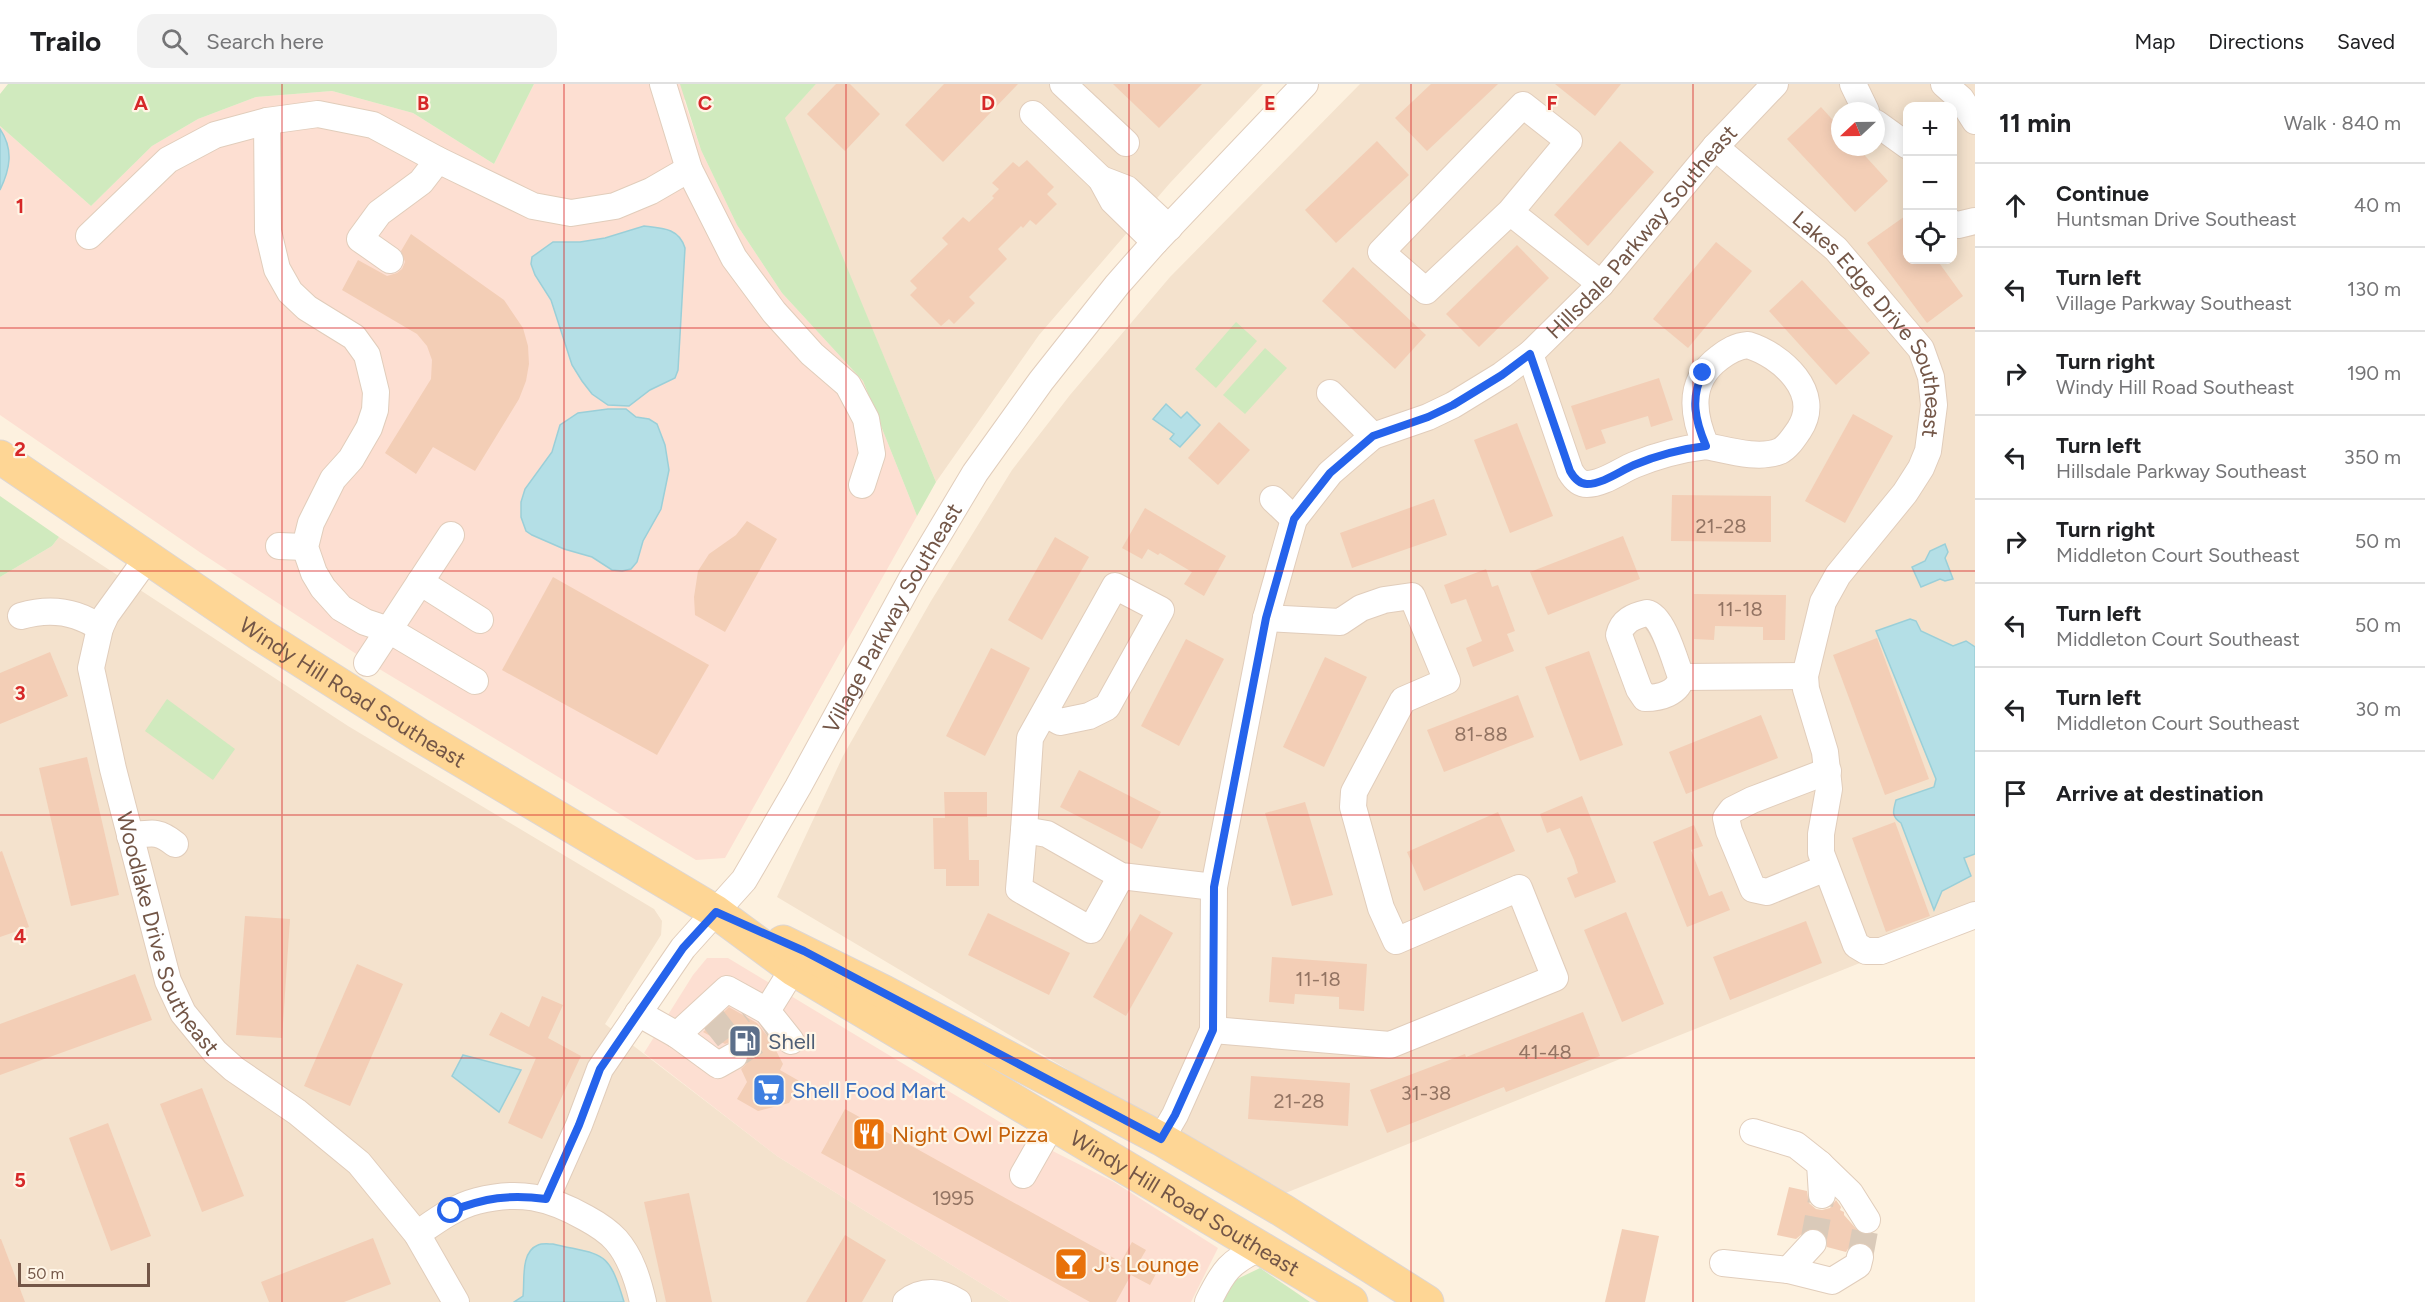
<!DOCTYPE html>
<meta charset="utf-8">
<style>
:root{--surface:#fff;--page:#f2f2f2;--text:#202124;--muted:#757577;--line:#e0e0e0}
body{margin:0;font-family:Figtree,sans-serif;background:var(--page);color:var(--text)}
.controls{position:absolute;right:18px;top:18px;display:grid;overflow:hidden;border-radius:12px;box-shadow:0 3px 15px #0003}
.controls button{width:54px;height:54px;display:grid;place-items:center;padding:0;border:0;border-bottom:2px solid var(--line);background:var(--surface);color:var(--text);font:30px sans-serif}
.compass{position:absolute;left:1831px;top:18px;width:54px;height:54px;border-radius:50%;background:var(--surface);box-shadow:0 3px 15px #0003;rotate:248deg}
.scale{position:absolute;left:18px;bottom:15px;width:132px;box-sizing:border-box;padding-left:6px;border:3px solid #735647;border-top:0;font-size:16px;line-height:21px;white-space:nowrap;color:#735647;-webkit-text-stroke:4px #fff5e6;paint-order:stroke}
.stop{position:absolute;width:18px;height:18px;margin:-14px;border:4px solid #2563eb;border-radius:50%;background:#fff}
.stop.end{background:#2563eb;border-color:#fff;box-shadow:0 2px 6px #0008}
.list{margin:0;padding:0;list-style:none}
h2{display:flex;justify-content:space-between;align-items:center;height:78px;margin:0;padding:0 24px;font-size:26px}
h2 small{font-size:20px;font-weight:400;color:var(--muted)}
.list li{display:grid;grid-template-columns:39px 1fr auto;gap:18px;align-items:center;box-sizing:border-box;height:84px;padding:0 24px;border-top:2px solid var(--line)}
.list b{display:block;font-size:22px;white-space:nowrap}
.list p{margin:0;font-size:20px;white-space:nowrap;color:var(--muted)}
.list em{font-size:20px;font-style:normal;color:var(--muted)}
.icon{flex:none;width:33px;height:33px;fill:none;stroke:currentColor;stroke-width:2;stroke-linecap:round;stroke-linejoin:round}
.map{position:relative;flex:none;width:1975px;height:1218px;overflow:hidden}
header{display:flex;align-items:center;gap:36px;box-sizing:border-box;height:84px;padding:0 30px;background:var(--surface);border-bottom:2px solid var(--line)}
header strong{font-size:28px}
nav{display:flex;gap:33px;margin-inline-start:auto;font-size:21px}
.search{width:420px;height:54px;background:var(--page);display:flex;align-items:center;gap:15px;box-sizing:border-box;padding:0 21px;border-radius:18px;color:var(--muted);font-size:22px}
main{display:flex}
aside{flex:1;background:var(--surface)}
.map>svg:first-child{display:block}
</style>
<header>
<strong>Trailo</strong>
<div class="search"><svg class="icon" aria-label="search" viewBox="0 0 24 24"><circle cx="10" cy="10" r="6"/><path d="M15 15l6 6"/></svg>Search here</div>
<nav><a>Map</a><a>Directions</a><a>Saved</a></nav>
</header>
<main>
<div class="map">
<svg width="1975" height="1218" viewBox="0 0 1975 1218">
<rect width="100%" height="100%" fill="#fdf1df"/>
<g fill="#f4e2cd" fill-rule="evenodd">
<polygon points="816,0 1263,0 1170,99 1039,251 936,398 784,34"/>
<path d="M1360,0H1975V833L1283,1110L1082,994L777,813L843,672L931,517L1012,386L1070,311L1170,193ZM1908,22H1952V176H1908ZM1840,27H1876V63H1840Z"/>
<polygon points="59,453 348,642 654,825 662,837 661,851 605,940 777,1072 1011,1218 0,1218 0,493 52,462"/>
</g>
<g fill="#fddfd2">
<polygon points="534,0 714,0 684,16 701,66 737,141 782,209 863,297 917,432 725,774 696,776 381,586 201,469 0,331 0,42 91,122 152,62 198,35 256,13 332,7 413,29 494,80"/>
<polygon points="707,874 728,874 1023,1052 1114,1098 1218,1164 1191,1218 1011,1218 777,1072 644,969 693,891"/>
</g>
<g fill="#d0eabe">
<polygon points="8,0 534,0 494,80 413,29 332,7 256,13 198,35 152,62 91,122 0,42 0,10"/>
<polygon points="680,0 816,0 785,34 936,398 917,432 863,297 782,209 737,141 701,66"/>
<polygon points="1236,238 1257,257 1216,304 1195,285"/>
<polygon points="1265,264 1287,284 1245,330 1223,311"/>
<polygon points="0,412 59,453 52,462 0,493"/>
<polygon points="167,615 235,665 213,696 145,647"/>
<polygon points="1260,1184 1310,1218 1221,1218 1231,1198"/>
</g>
<g fill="#b4dfe6" stroke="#9acfd8" stroke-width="1.5">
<path d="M0,45C14,66 10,85 0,106Z"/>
<path d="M644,142C662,144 679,144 685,164L678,286L675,294L650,306L629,322L608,321L592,310L582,297L572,281L551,216L535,191L531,180L532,173L553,158H580L605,154Z"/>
<polygon points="1166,320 1181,334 1187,328 1200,341 1180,363 1170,355 1174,350 1153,335"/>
<polygon points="608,325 626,325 636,333 649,335 657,340 665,361 669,386 661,425 643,457 637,478 631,485 622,487 612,486 592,473 564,465 532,451 526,447 521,433 521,418 525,405 552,368 560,341 578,329"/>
<polygon points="1945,460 1948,468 1945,474 1953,495 1945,497 1940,495 1921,503 1912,483 1925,477 1930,467"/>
<path d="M1910,535L1916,537L1921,547L1953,562L1966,557L1975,563V770L1964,774L1971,792L1942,807L1934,826L1901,739C1891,732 1893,727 1896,716L1934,703L1936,695L1876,547Z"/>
<polygon points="463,971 521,986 499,1028 452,992"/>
<path d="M553,1160C603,1172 608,1164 624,1218H514L523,1212C525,1197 520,1168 538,1161C542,1159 549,1160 553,1160Z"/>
</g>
<g fill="#f3ceb6">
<polygon points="836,0 850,0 880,30 845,67 807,30"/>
<polygon points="944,0 1018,0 943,78 905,41"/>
<polygon points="1113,0 1202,0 1159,44"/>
<polygon points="1431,0 1498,0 1427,67 1395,34"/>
<polygon points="1555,0 1621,0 1595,32"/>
<polygon points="1821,23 1840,44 1840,63 1857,63 1888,97 1855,128 1787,55"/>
<polygon points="1377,57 1409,91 1336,159 1305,126"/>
<polygon points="1620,57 1654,88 1588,162 1554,131"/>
<polygon points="1027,76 1054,103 1047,110 1057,120 1036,141 1030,136 1023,144 1021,142 998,165 1007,175 969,213 975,219 954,240 949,235 941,242 910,211 917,204 910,197 948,160 942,154 963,133 969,138 994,114 992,112 999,105 992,99 1013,78 1019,83"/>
<polygon points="1908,130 1908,176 1937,176 1963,212 1927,239 1867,159"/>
<polygon points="411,150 504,216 523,244 528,262 529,280 526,297 519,315 475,387 433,363 416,390 385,369 431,295 432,276 427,262 417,250 342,206 358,176 387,192 397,189 402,185 405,178 401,167"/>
<polygon points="1716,158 1752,187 1688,264 1653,235"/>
<polygon points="1517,161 1549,194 1479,263 1446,230"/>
<polygon points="1353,183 1426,251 1395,285 1322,217"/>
<polygon points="1802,196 1870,269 1836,301 1769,227"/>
<polygon points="1659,294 1673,336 1651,343 1648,332 1601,346 1606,359 1586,366 1571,322"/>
<polygon points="1853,330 1893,352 1845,439 1805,417"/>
<polygon points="1219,338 1250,366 1218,401 1188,374"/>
<polygon points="1517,339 1553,432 1510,449 1474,356"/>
<polygon points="1672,411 1771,412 1771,458 1671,457"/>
<polygon points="1434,415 1447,451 1352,484 1340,449"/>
<polygon points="1145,424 1226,472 1204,512 1184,500 1192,488 1160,469 1158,471 1148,465 1142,475 1122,464"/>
<polygon points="747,437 777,455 725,548 695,531 694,513 698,487 709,470 736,451"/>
<polygon points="1623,452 1640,495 1548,531 1530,488"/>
<polygon points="1055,453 1089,473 1042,556 1008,536"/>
<polygon points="1486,485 1492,503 1498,501 1515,547 1507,550 1514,567 1473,583 1466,564 1482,557 1466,515 1451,520 1444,501"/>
<polygon points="553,493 709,581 657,671 502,586"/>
<polygon points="1694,510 1786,511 1785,556 1763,556 1763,543 1715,542 1714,556 1694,555"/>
<polygon points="1877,554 1929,695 1885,711 1833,571"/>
<polygon points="1186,555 1224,575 1179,662 1141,642"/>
<polygon points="991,564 1030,584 985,672 946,652"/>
<polygon points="1589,567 1623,661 1580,677 1545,583"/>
<polygon points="50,568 68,612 0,640 0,589"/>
<polygon points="1325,573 1367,593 1324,683 1283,663"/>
<polygon points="1518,611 1534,653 1444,688 1427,646"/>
<polygon points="1761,631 1778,674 1686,710 1669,668"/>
<polygon points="87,673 119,811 71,822 39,684"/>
<polygon points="1079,686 1161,728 1142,765 1060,723"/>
<polygon points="944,708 987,708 987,733 968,733 969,776 979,776 979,802 946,802 946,785 934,785 933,734 945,734"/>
<polygon points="1582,712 1616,798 1575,814 1567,794 1578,789 1574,776 1560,744 1547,749 1540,730"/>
<polygon points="1305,718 1333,811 1292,822 1265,729"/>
<polygon points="1498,728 1515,767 1424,807 1407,768"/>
<polygon points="1895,738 1930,832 1886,848 1852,754"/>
<polygon points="1694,741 1703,762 1691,766 1709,812 1722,807 1730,826 1687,843 1653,758"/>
<polygon points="2,767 29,843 0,853 0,768"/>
<polygon points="1626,828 1664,920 1622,938 1584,846"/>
<polygon points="988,829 1070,869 1049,911 968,871"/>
<polygon points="1140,830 1173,849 1126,932 1093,913"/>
<polygon points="245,832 290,835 282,954 236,951"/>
<polygon points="1806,837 1822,879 1730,916 1713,873"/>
<polygon points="1272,873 1367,880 1364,927 1339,925 1339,913 1295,910 1294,920 1269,918"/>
<polygon points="357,880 403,900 350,1022 304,1002"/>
<polygon points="135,890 152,936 0,991 0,940"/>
<polygon points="542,912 563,921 548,954 581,972 542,1055 508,1039 536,974 489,951 501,928 529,943"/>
<polygon points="729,923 757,939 770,955 783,980 780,986 801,998 789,1019 758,1027 737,1015 747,998 741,985 747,979 749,972 747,965 741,959 734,957 725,960 703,948"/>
<polygon points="1583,928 1600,972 1506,1008 1504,1003 1387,1049 1370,1006 1465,970 1466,973"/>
<polygon points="1251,992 1350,999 1348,1042 1248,1035"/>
<polygon points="202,1004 244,1112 202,1128 160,1020"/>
<polygon points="845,1025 1121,1178 1132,1158 1146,1166 1139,1178 1157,1188 1150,1201 1131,1191 1116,1218 1090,1218 821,1069"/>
<polygon points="108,1039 151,1152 111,1167 69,1054"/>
<polygon points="1789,1103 1807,1107 1809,1119 1816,1125 1822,1126 1830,1124 1836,1116 1841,1123 1840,1126 1844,1128 1844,1131 1860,1149 1867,1151 1874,1149 1871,1162 1864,1159 1856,1158 1850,1162 1846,1168 1827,1163 1827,1154 1823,1148 1816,1144 1808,1145 1796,1155 1777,1151"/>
<polygon points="689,1109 712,1218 666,1218 644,1118"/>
<polygon points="1622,1145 1659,1152 1645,1218 1605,1218"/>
<polygon points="845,1151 886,1176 862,1218 806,1218"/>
<polygon points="373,1154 391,1200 344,1218 269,1218 261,1198"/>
<polygon points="0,1155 1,1155 25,1218 0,1218"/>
</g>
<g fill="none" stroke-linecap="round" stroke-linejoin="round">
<g stroke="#dacab9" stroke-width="26" stroke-dasharray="26 13" stroke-linecap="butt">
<polyline points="710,952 742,927"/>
<polyline points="734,972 768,950"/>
<polyline points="1813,1159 1822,1111"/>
<polyline points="1860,1173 1867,1136"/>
</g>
<g stroke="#e1cdbb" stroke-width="28">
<g id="minor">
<polyline points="663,0 689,85 734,174 774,228 812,270 848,301 866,335 872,370 862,401"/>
<polyline points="1063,0 1126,59"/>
<polyline points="1853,0 1866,27"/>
<polyline points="1944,0 1961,15 1975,37"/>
<polyline points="1033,30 1101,95 1113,117 1155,158"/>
<polyline points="267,37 268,147 277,185 290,208 307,224 354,253 367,271 376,308 375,326 369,344 351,375 333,395 311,439 305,463 314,489 323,504 341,524 365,538 389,546 475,597"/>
<polyline points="1876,39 1908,62"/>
<path id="s1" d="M1715,63L1836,165L1921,265L1931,293L1934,321L1928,367L1921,384L1905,409L1838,491L1823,518L1805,592L1806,605L1825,668L1829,705L1821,750V769L1856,861L1866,867H1881L1975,831"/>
<polyline points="1101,95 1127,105 1169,144"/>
<polyline points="1510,128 1569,57 1523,21 1381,168 1426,207 1510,128 1601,200"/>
<polyline points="1952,139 1958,141 1975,137"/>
<polyline points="89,152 168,76 215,51 267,37 318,30 373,41 438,76 533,122 571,129 615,122 651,107 689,85"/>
<polyline points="390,176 360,155 379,129 421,98 438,76"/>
<path d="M1748,261C1781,271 1824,309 1799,346C1794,353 1788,363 1780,367C1759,376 1727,366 1706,362C1692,330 1688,297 1719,274C1728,267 1736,262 1748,261Z"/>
<path d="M1530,270L1570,387C1574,394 1579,400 1587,400C1603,400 1620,387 1634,381C1658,371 1681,365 1706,362"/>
<polyline points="1330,309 1373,352"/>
<polyline points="1273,415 1294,435"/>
<polyline points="279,462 305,463"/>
<path id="s2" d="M148,473L106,531L100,544L91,584L113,685L168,897L183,929L215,968L234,985L297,1028L359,1079L417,1150L456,1218"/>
<polyline points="420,498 480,536"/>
<path d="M1647,529C1663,532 1675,577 1681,593C1679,609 1660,614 1645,614L1639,605L1619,551C1622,537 1633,532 1647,529Z"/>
<path d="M21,532C49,524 75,526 100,544"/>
<polyline points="367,579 451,451"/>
<polyline points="1681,593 1805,592"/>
<polyline points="1044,629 1060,638 1089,632 1107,623 1161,526 1115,502 1030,654 1024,746 1047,750 1121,792 1214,803"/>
<polyline points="1024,746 1019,805 1091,846 1121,792"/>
<path d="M130,752C152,749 158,746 175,760"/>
<polyline points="1826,784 1767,808 1753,805 1729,747 1726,734 1732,726 1752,716 1828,687"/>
<polyline points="767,927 793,885"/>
<polyline points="638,929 677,951 718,981 734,972"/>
<polyline points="1213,946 1390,961 1555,894 1519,804 1396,857 1381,824 1353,723 1354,708 1403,616 1447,597 1412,512 1384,516 1361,524 1340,538 1266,534"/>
<polyline points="677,951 727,905 767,927 791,957"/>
<polyline points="1753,1048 1796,1061 1820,1080 1822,1111"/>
<path id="s3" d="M1161,1055L1175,1031L1213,946L1214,803L1266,534L1294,435L1330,389L1373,352L1428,333L1453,321L1502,291L1530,270L1601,200L1715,63L1775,0"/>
<polyline points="1820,1080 1850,1109 1867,1136"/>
<polyline points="1023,1091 1052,1040"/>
<path id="s4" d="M546,1115L579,1041L600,985L683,864L744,796L798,703L911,496L975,389L1041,297L1117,201L1155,158L1305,0"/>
<path d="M417,1150C436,1137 454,1123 477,1117C519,1106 549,1113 586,1134C597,1140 608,1147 616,1156C631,1173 638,1196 643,1218"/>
<polyline points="1723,1179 1788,1186 1813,1159"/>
<polyline points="1788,1186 1832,1197 1858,1181 1860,1173"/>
<path d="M906,1218C923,1205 941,1207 958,1218"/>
<path d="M1208,1218C1223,1187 1230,1177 1262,1163"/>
</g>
</g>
<g stroke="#ddd6d3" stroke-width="35">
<g id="major">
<path id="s5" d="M0,373L261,551L419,651L716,828L793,885L1351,1218"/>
<polyline points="783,858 884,908 1161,1055 1282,1126 1427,1218"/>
</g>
</g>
<use href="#minor" stroke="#fff" stroke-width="26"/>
<use href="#major" stroke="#fed695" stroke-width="33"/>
</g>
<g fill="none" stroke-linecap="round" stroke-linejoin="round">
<path stroke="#2563eb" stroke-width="8" d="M451,1127C485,1114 509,1110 546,1115L579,1041L600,985L683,864L716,828L804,867L1161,1055L1175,1031L1213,946L1214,803L1266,534L1294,435L1330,389L1373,352L1428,333L1453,321L1502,291L1530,270L1570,387C1574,394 1579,400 1587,400C1603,400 1620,387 1634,381C1658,371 1681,365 1706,362C1695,336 1690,314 1703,289"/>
</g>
<path fill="none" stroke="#d62828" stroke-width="1.5" stroke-opacity="0.55" d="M282,0V1218M564,0V1218M846,0V1218M1129,0V1218M1411,0V1218M1693,0V1218M0,244H1975M0,487H1975M0,731H1975M0,974H1975"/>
<defs>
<g id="fuel-square" transform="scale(1.725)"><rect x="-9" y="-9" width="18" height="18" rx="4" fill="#5c6f8a" stroke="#fff5e6"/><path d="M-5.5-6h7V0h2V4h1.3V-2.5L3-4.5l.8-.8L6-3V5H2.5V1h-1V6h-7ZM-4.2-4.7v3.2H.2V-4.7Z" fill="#fff"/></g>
<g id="supermarket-square" transform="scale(1.725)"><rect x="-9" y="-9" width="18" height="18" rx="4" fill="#3f7fe0" stroke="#fff5e6"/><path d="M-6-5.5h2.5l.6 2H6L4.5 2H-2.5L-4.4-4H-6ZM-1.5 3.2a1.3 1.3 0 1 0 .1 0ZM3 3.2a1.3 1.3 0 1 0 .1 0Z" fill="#fff"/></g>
<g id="restaurant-square" transform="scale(1.725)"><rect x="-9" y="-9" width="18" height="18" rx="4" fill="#e8710a" stroke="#fff5e6"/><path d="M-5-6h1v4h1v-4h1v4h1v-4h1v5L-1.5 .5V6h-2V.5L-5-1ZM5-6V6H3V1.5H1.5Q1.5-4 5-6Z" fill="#fff"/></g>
<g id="bar-square" transform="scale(1.725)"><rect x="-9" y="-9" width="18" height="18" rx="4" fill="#e8710a" stroke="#fff5e6"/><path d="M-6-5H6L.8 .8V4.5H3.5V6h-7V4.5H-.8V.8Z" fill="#fff"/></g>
</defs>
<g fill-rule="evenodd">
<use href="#fuel-square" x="745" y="957"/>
<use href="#supermarket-square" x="769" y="1006"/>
<use href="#restaurant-square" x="869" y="1050"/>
<use href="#bar-square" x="1071" y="1180"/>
</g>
<g text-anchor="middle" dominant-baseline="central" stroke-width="4.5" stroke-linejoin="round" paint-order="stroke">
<g font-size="20" fill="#937463">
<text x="1721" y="442">21-28</text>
<text x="1740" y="525">11-18</text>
<text x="1481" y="650">81-88</text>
<text x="1318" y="895">11-18</text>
<text x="1545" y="968">41-48</text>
<text x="1426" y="1009">31-38</text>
<text x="1299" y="1017">21-28</text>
<text x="953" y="1114">1995</text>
</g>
<g font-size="22" fill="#735647" stroke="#fff5e6">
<text stroke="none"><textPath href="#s3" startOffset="1100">Hillsdale Parkway Southeast</textPath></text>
<text stroke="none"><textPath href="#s1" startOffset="243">Lakes Edge Drive Southeast</textPath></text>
<text stroke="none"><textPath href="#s4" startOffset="680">Village Parkway Southeast</textPath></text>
<text stroke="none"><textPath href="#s5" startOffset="424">Windy Hill Road Southeast</textPath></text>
<text stroke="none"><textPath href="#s2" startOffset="405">Woodlake Drive Southeast</textPath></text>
<text stroke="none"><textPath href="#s5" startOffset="1401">Windy Hill Road Southeast</textPath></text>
</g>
<g font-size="22" fill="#4e5e75" stroke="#fff5e6" text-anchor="start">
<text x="768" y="957">Shell</text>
</g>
<g font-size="22" fill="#366cbe" stroke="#fff5e6" text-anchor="start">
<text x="792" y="1006">Shell Food Mart</text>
</g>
<g font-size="22" fill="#c56008" stroke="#fff5e6" text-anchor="start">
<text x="892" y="1050">Night Owl Pizza</text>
<text x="1094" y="1180">J's Lounge</text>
</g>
</g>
<g font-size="20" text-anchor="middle" font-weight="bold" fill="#d62828" stroke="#fff5e6" stroke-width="4.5" stroke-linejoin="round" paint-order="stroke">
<text x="141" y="26">A</text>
<text x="423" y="26">B</text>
<text x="705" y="26">C</text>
<text x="988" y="26">D</text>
<text x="1270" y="26">E</text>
<text x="1552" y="26">F</text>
<text x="20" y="129">1</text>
<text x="20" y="372">2</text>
<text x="20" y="616">3</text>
<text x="20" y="859">4</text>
<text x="20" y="1103">5</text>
</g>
</svg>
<div class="controls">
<button>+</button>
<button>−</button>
<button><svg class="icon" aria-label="locate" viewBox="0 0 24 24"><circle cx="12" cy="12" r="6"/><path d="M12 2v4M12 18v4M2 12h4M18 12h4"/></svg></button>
</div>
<svg class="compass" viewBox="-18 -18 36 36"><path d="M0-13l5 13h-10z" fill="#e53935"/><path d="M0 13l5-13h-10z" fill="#757577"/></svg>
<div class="scale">50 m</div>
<div class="stop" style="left:451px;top:1127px"></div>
<div class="stop end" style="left:1703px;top:289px"></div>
</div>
<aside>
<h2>11 min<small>Walk · 840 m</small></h2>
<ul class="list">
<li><svg class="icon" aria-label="ahead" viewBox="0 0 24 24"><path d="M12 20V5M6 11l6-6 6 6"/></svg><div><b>Continue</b><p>Huntsman Drive Southeast</p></div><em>40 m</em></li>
<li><svg class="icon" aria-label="left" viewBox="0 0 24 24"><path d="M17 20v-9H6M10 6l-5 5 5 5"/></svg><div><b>Turn left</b><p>Village Parkway Southeast</p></div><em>130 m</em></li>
<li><svg class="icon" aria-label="right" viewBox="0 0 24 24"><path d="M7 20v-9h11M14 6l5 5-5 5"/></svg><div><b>Turn right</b><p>Windy Hill Road Southeast</p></div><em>190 m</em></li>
<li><svg class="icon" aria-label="left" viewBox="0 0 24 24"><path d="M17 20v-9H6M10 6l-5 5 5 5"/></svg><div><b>Turn left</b><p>Hillsdale Parkway Southeast</p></div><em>350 m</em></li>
<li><svg class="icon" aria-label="right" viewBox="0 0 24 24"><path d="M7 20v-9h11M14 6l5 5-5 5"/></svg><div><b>Turn right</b><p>Middleton Court Southeast</p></div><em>50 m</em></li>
<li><svg class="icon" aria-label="left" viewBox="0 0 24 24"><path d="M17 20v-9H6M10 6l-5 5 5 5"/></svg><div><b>Turn left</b><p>Middleton Court Southeast</p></div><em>50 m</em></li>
<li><svg class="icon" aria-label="left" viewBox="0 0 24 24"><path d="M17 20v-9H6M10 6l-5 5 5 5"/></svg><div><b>Turn left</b><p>Middleton Court Southeast</p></div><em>30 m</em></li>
<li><svg class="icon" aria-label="arrive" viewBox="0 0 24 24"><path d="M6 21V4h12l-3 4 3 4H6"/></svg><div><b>Arrive at destination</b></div></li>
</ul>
</aside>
</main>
